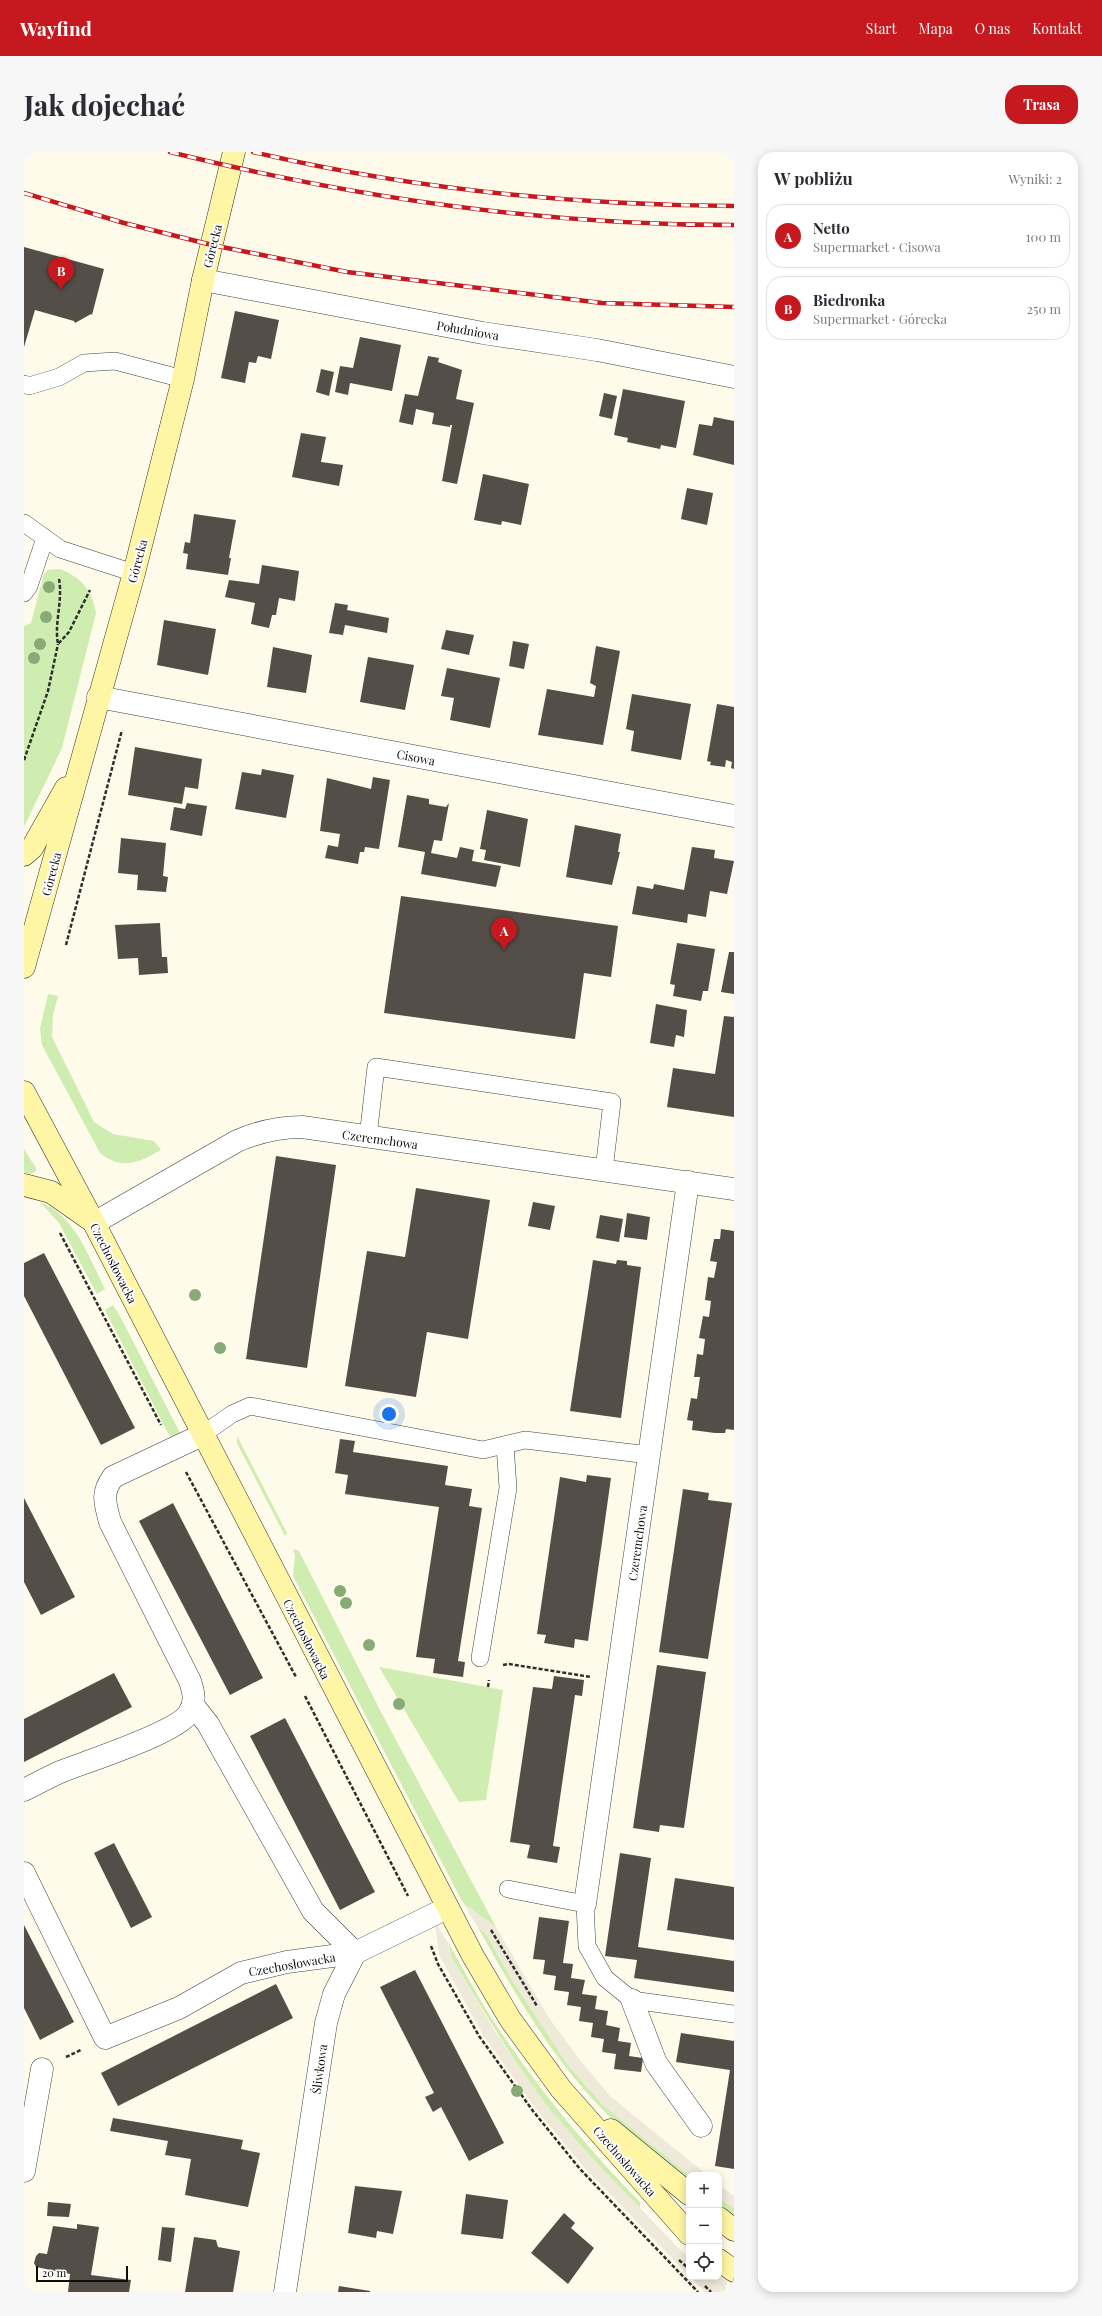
<!DOCTYPE html>
<html lang="pl">
<meta charset="utf-8">
<style>
:root{--surface:#fff;--page:#f7f7f7;--text:#2b2b33;--muted:#7c7c81;--line:#e1e1e2;--accent:#c6191f}
body{margin:0;font-family:"Playfair Display",serif;background:var(--page);color:var(--text)}
.controls{position:absolute;right:12px;bottom:12px;display:grid;overflow:hidden;border-radius:8px;box-shadow:0 2px 10px #0003}
.controls button{width:36px;height:36px;display:grid;place-items:center;padding:0;border:0;border-bottom:1px solid var(--line);background:var(--surface);color:var(--text);font:20px sans-serif}
.scale{position:absolute;left:12px;bottom:10px;width:92px;box-sizing:border-box;padding-left:4px;border:2px solid #0c0c0c;border-top:0;font-size:11px;line-height:14px;white-space:nowrap;color:#0c0c0c;-webkit-text-stroke:3px #fff;paint-order:stroke}
.you{position:absolute;left:365px;top:1262px;width:14px;height:14px;margin:-10px;border:3px solid #fff;border-radius:50%;background:#1a73e8;box-shadow:0 0 0 6px #1a73e833}
.badge{display:grid;place-items:center;width:26px;height:26px;border-radius:50%;background:var(--accent);color:#fff;font-size:13px;font-weight:700}
.pin{position:absolute;translate:-50% -33px;filter:drop-shadow(0 1px 2px #0008)}
.pin::after{content:'';position:absolute;top:21px;width:14px;height:12px;background:inherit;clip-path:polygon(0 0,100% 0,50% 100%)}
.list{margin:0;padding:0;list-style:none}
h2{display:flex;justify-content:space-between;align-items:center;height:52px;margin:0;padding:0 16px;font-size:17px}
h2 small{font-size:13px;font-weight:400;color:var(--muted)}
.list li{display:grid;grid-template-columns:26px 1fr auto;gap:12px;align-items:center;box-sizing:border-box;height:64px;margin:0 8px 8px;padding:0 8px;border:1px solid var(--line);border-radius:16px}
.list b{display:block;font-size:15px;white-space:nowrap}
.list p{margin:0;font-size:13px;white-space:nowrap;color:var(--muted)}
.list em{font-size:13px;font-style:normal;color:var(--muted)}
.icon{flex:none;width:22px;height:22px;fill:none;stroke:currentColor;stroke-width:2;stroke-linecap:round;stroke-linejoin:round}
.map{position:relative;flex:none;width:710px;height:2140px;overflow:hidden;border-radius:16px}
header{display:flex;align-items:center;gap:24px;box-sizing:border-box;height:56px;padding:0 20px;background:var(--accent);color:#fff}
header strong{font-size:19px}
nav{display:flex;gap:22px;margin-inline-start:auto;font-size:14px}
.intro{display:flex;align-items:center;justify-content:space-between;box-sizing:border-box;height:96px;padding:0 24px}
h1{margin:0;font-size:28px}
.button{padding:10px 18px;border-radius:16px;background:var(--accent);color:#fff;font-size:14px;font-weight:700}
main{display:flex;gap:24px;padding:0 24px}
aside{flex:1;background:var(--surface);border-radius:16px;box-shadow:0 2px 10px #0003}
.map>svg:first-child{display:block}
</style>
<header>
<strong>Wayfind</strong>
<nav><a>Start</a><a>Mapa</a><a>O nas</a><a>Kontakt</a></nav>
</header>
<div class="intro"><h1>Jak dojechać</h1><a class="button">Trasa</a></div>
<main>
<div class="map">
<svg width="710" height="2140" viewBox="0 0 710 2140">
<rect width="100%" height="100%" fill="#fffbea"/>
<g fill="#cfecb1">
<path d="M36,417C58,426 68,438 72,461L38,596L0,675V474L7,471L20,422L24,418Z"/>
<path d="M24,842L34,844L29,863L28,885L70,970L89,982L130,989L137,998C116,1010 98,1019 76,1001L18,893L16,877Z"/>
<polygon points="0,997 12,1016 12,1019 7,1022 0,1021"/>
<path d="M16,1050C51,1063 65,1106 81,1137L73,1142L35,1071Z"/>
<polygon points="89,1153 97,1166 156,1281 146,1285 81,1158"/>
<polygon points="213,1284 263,1381 261,1384 213,1291"/>
<polygon points="269,1397 275,1399 357,1560 472,1775 439,1751 269,1424 271,1404"/>
<polygon points="355,1515 479,1538 462,1648 435,1650"/>
<path d="M453,1774L463,1783L488,1828L544,1913L579,1953L665,2023V2029C635,2005 602,1983 576,1955C525,1902 489,1838 453,1774Z"/>
<path d="M425,1792C441,1820 456,1849 474,1876C516,1939 563,1996 616,2050V2056C583,2022 549,1988 520,1950C486,1903 456,1854 427,1804Z"/>
<polygon points="695,2047 710,2056 710,2065 695,2053"/>
</g>
<g fill="#efe9d9">
<polygon points="439,1751 472,1775 525,1866 556,1908 586,1944 683,2023 665,2023 579,1953 544,1913 488,1828 463,1783 453,1774"/>
<polygon points="411,1770 425,1792 427,1804 470,1878 521,1951 566,2004 665,2107 665,2124 559,2014 512,1957 459,1883 415,1803"/>
<polygon points="695,2033 710,2044 710,2056 695,2047"/>
<polygon points="695,2122 703,2129 701,2140 681,2140 666,2125 695,2125"/>
</g>
<g fill="#554d47">
<polygon points="0,95 80,117 68,163 67,162 51,171 50,169 11,158 0,195"/>
<polygon points="211,159 255,168 247,207 234,204 232,211 225,210 221,231 197,226"/>
<polygon points="336,185 377,193 368,239 326,231 324,243 311,240 316,214 329,216"/>
<polygon points="404,204 415,206 414,210 438,218 432,247 450,251 433,332 418,329 428,273 426,273 426,275 408,272 410,261 392,257 389,273 375,270 381,242 394,244"/>
<polygon points="297,217 310,220 305,244 292,240"/>
<polygon points="599,237 661,249 652,296 637,293 636,297 603,290 604,286 590,283"/>
<polygon points="580,241 593,244 588,267 575,264"/>
<polygon points="690,265 710,269 710,313 669,303 675,272 688,274"/>
<polygon points="277,281 302,285 297,310 319,313 315,334 268,325"/>
<polygon points="459,322 505,332 497,373 478,369 477,373 450,368"/>
<polygon points="663,336 689,341 683,373 657,367"/>
<polygon points="170,362 212,368 205,406 207,406 204,423 162,417 164,402 159,401 161,390 166,391"/>
<polygon points="238,413 275,419 271,449 255,446 252,463 248,463 245,476 227,472 231,451 201,445 205,428 235,432"/>
<polygon points="311,451 324,453 323,458 365,466 363,481 321,473 319,483 305,481"/>
<polygon points="140,468 192,477 184,523 133,513"/>
<polygon points="422,478 450,483 445,503 417,497"/>
<polygon points="489,489 505,492 500,517 485,514"/>
<polygon points="572,494 596,499 579,593 514,583 523,537 570,545 572,534 566,531"/>
<polygon points="249,495 288,503 282,541 243,535"/>
<polygon points="344,505 390,513 381,558 336,550"/>
<polygon points="423,516 476,526 466,576 426,568 430,546 417,544"/>
<polygon points="608,542 667,552 657,608 607,599 610,579 602,577"/>
<polygon points="693,552 710,555 710,617 707,616 708,610 702,608 701,615 686,613 687,610 683,609"/>
<polygon points="111,595 178,607 174,637 161,635 158,652 104,643"/>
<polygon points="238,617 270,623 262,666 211,657 218,620 237,623"/>
<polygon points="349,625 366,628 355,697 341,695 340,700 336,700 334,712 301,706 304,693 314,695 316,682 296,679 303,626 347,637"/>
<polygon points="383,643 405,647 405,652 422,655 425,651 418,689 410,688 407,701 433,706 436,695 450,698 448,709 477,714 472,735 397,722 401,700 374,695"/>
<polygon points="163,651 183,654 178,684 146,678 150,655 161,657"/>
<polygon points="463,658 504,667 496,715 460,708 462,698 456,697"/>
<polygon points="551,673 597,682 594,700 596,700 588,733 542,725"/>
<polygon points="97,686 142,691 139,724 144,725 142,740 113,738 114,723 94,721"/>
<polygon points="668,695 691,698 690,706 710,709 703,742 686,739 682,765 664,762 663,771 608,762 613,734 629,737 630,732 660,738"/>
<polygon points="377,744 594,774 587,825 560,821 551,887 360,861"/>
<polygon points="136,771 138,805 143,805 144,821 115,823 114,806 94,807 91,773"/>
<polygon points="653,791 691,797 684,839 679,839 677,849 649,844 651,833 646,832"/>
<polygon points="705,800 710,800 710,842 697,840"/>
<polygon points="632,852 663,858 660,885 652,883 650,895 626,891"/>
<polygon points="700,864 710,865 710,965 643,955 649,916 691,922"/>
<polygon points="252,1004 312,1013 283,1216 222,1207"/>
<polygon points="392,1036 466,1048 444,1187 403,1180 392,1245 321,1234 343,1099 381,1105"/>
<polygon points="509,1050 531,1054 526,1078 504,1074"/>
<polygon points="603,1061 626,1065 623,1088 600,1085"/>
<polygon points="576,1063 599,1067 595,1090 572,1086"/>
<polygon points="697,1077 710,1079 710,1278 702,1277 701,1281 691,1281 668,1278 669,1269 663,1268 667,1246 673,1247 676,1225 670,1225 673,1202 679,1203 681,1187 675,1186 679,1164 685,1165 687,1149 681,1148 684,1125 690,1126 693,1110 686,1109 690,1087 696,1087"/>
<polygon points="20,1101 111,1276 77,1293 0,1144 0,1111"/>
<polygon points="569,1108 592,1112 593,1108 603,1109 603,1113 617,1115 597,1266 546,1259"/>
<polygon points="316,1287 331,1289 329,1300 424,1314 421,1333 448,1337 445,1354 458,1356 434,1509 441,1510 439,1525 409,1521 411,1507 392,1505 415,1355 321,1342 324,1323 311,1321"/>
<polygon points="563,1323 587,1326 564,1489 551,1487 550,1496 520,1491 522,1483 513,1482 536,1325 562,1330"/>
<polygon points="659,1337 685,1341 684,1348 708,1351 684,1507 635,1500"/>
<polygon points="0,1346 51,1445 17,1463 0,1430"/>
<polygon points="149,1351 239,1526 206,1543 115,1369"/>
<polygon points="633,1513 682,1520 660,1676 636,1673 635,1680 609,1676"/>
<polygon points="90,1521 108,1555 0,1610 0,1567"/>
<polygon points="530,1524 560,1528 558,1544 551,1543 529,1694 536,1695 533,1711 503,1706 506,1693 486,1690 509,1535 528,1537"/>
<polygon points="261,1566 351,1740 316,1758 226,1584"/>
<polygon points="90,1691 128,1765 107,1776 70,1701"/>
<polygon points="596,1701 627,1706 614,1795 710,1809 710,1840 610,1826 613,1808 581,1804"/>
<polygon points="651,1726 710,1735 710,1788 643,1778"/>
<polygon points="515,1765 545,1769 539,1811 549,1812 547,1826 561,1828 558,1842 573,1844 571,1857 584,1859 582,1873 596,1876 594,1889 607,1891 605,1904 619,1906 617,1920 590,1917 592,1902 578,1900 580,1887 567,1885 569,1871 555,1869 557,1855 543,1853 545,1840 530,1838 532,1824 519,1822 521,1808 509,1807"/>
<polygon points="0,1773 50,1870 16,1888 0,1856"/>
<polygon points="391,1818 480,1991 445,2009 417,1955 409,1960 401,1945 410,1941 356,1835"/>
<polygon points="252,1832 269,1866 94,1954 77,1921"/>
<polygon points="657,1881 710,1889 710,2017 691,2014 706,1918 652,1910"/>
<polygon points="89,1966 219,1988 217,1997 236,2001 224,2055 161,2043 167,2007 141,2003 144,1989 86,1979"/>
<polygon points="331,2034 378,2039 369,2082 353,2079 352,2086 324,2081"/>
<polygon points="442,2042 484,2048 479,2087 437,2082"/>
<polygon points="24,2050 47,2052 45,2065 23,2064"/>
<polygon points="540,2061 551,2071 547,2076 570,2096 544,2132 507,2101"/>
<polygon points="53,2072 75,2075 67,2123 107,2128 105,2140 44,2140 46,2122 12,2115 10,2111 12,2104 15,2101 23,2102 29,2074 53,2077"/>
<polygon points="138,2075 151,2076 147,2110 134,2108"/>
<polygon points="170,2085 192,2088 194,2095 216,2099 209,2140 161,2140"/>
<polygon points="315,2134 346,2139 346,2140 314,2140"/>
</g>
<g fill="none" stroke-linecap="round" stroke-linejoin="round">
<g stroke="#3f3f3f" stroke-width="18">
<g id="lane">
<polyline points="0,232 5,234 35,225 60,211 91,209 159,227"/>
<polyline points="0,371 36,397 110,421"/>
<polyline points="0,441 5,434 21,386"/>
<polyline points="344,985 352,915 588,950 580,1018"/>
<polyline points="178,1283 208,1262 226,1254 459,1298 501,1288 625,1303"/>
<polyline points="456,1506 484,1336 481,1293"/>
<polyline points="484,1737 561,1752 563,1794 581,1826 608,1848 710,1862"/>
</g>
</g>
<g stroke="#3f3f3f" stroke-width="23">
<g id="street">
<polyline points="179,128 459,181 573,198 710,225"/>
<polyline points="74,545 710,664"/>
<path d="M70,1071L213,989C234,980 255,975 278,975L710,1037"/>
<polyline points="169,1553 184,1572 289,1759 331,1801"/>
<path d="M0,1638C12,1632 23,1626 36,1620C61,1610 153,1581 165,1561C172,1550 170,1541 166,1529L86,1370C81,1350 77,1342 89,1325L178,1283"/>
<polyline points="0,1721 81,1886 155,1856 217,1821 263,1810 331,1801"/>
<polyline points="561,1752 664,1030"/>
<polyline points="608,1848 632,1911 677,1974"/>
<polyline points="0,2019 18,1917"/>
<polyline points="261,2140 302,1871 310,1842 331,1801 423,1756"/>
</g>
</g>
<g stroke="#2e2e2e" stroke-width="23">
<g id="secondary">
<polyline points="0,703 8,696 42,636"/>
<polyline points="0,815 110,421 159,227 179,128 210,0"/>
<polyline points="0,940 70,1071 449,1804 486,1867 537,1937 665,2082"/>
<polyline points="0,1033 27,1040 64,1066"/>
<polyline points="587,1978 665,2042"/>
<polyline points="695,2066 710,2078"/>
<polyline points="695,2108 710,2119"/>
</g>
</g>
<g stroke="#2e2e2e" stroke-width="2.5" stroke-dasharray="4 2" stroke-linecap="butt">
<path d="M35,427C39,449 30,471 34,492L45,480L66,438"/>
<polyline points="0,608 24,539 34,492"/>
<polyline points="42,793 98,578"/>
<polyline points="36,1081 137,1273"/>
<polyline points="162,1320 272,1525"/>
<polyline points="479,1513 485,1512 567,1525"/>
<polyline points="464,1535 465,1528"/>
<polyline points="281,1544 384,1744"/>
<polyline points="467,1778 513,1854"/>
<polyline points="407,1794 414,1812 455,1884 509,1959 556,2017 674,2140"/>
<polyline points="42,1905 57,1898"/>
<polyline points="655,2108 665,2117"/>
<polyline points="681,2134 687,2140"/>
</g>
<use href="#lane" stroke="#fff" stroke-width="17"/>
<use href="#street" stroke="#fff" stroke-width="22"/>
<use href="#secondary" stroke="#fff6a5" stroke-width="22"/>
<g stroke="#c6191f" stroke-width="4.5">
<g id="rail">
<path d="M146,0C331,46 520,73 710,73"/>
<path d="M229,0C386,37 549,53 710,54"/>
<polyline points="0,41 100,71 188,93 323,120 578,151 710,155"/>
</g>
</g>
<use href="#rail" stroke="#fff" stroke-width="3" stroke-dasharray="9" stroke-linecap="butt"/>
</g>
<g fill="#88aa76">
<circle cx="25" cy="435" r="6"/>
<circle cx="22" cy="465" r="6"/>
<circle cx="16" cy="492" r="6"/>
<circle cx="10" cy="506" r="6"/>
<circle cx="171" cy="1143" r="6"/>
<circle cx="196" cy="1196" r="6"/>
<circle cx="316" cy="1439" r="6"/>
<circle cx="322" cy="1451" r="6"/>
<circle cx="345" cy="1493" r="6"/>
<circle cx="375" cy="1552" r="6"/>
<circle cx="493" cy="1939" r="6"/>
</g>
<g text-anchor="middle" dominant-baseline="central" stroke-width="4" stroke-linejoin="round" paint-order="stroke">
<g font-size="12" fill="#0c0c0c" stroke="#fff">
<text transform="translate(188 94) rotate(-76)">Górecka</text>
<text transform="translate(444 178) rotate(10)">Południowa</text>
<text transform="translate(113 409) rotate(-75)">Górecka</text>
<text transform="translate(392 605) rotate(11)">Cisowa</text>
<text transform="translate(27 722) rotate(-75)">Górecka</text>
<text transform="translate(356 987) rotate(8)">Czeremchowa</text>
<text transform="translate(90 1111) rotate(63)">Czechosłowacka</text>
<text transform="translate(613 1391) rotate(-82)">Czeremchowa</text>
<text transform="translate(283 1487) rotate(63)">Czechosłowacka</text>
<text transform="translate(268 1812) rotate(-10)">Czechosłowacka</text>
<text transform="translate(295 1917) rotate(-82)">Śliwkowa</text>
<text transform="translate(601 2009) rotate(49)">Czechosłowacka</text>
</g>
</g>
</svg>
<div class="controls">
<button>+</button>
<button>−</button>
<button><svg class="icon" aria-label="locate" viewBox="0 0 24 24"><circle cx="12" cy="12" r="6"/><path d="M12 2v4M12 18v4M2 12h4M18 12h4"/></svg></button>
</div>
<div class="scale">20 m</div>
<div class="you"></div>
<div class="pin badge" style="left:480px;top:798px">A</div>
<div class="pin badge" style="left:37px;top:138px">B</div>
</div>
<aside>
<h2>W pobliżu<small>Wyniki: 2</small></h2>
<ul class="list">
<li><span class="badge">A</span><div><b>Netto</b><p>Supermarket · Cisowa</p></div><em>100 m</em></li>
<li><span class="badge">B</span><div><b>Biedronka</b><p>Supermarket · Górecka</p></div><em>250 m</em></li>
</ul>
</aside>
</main>
